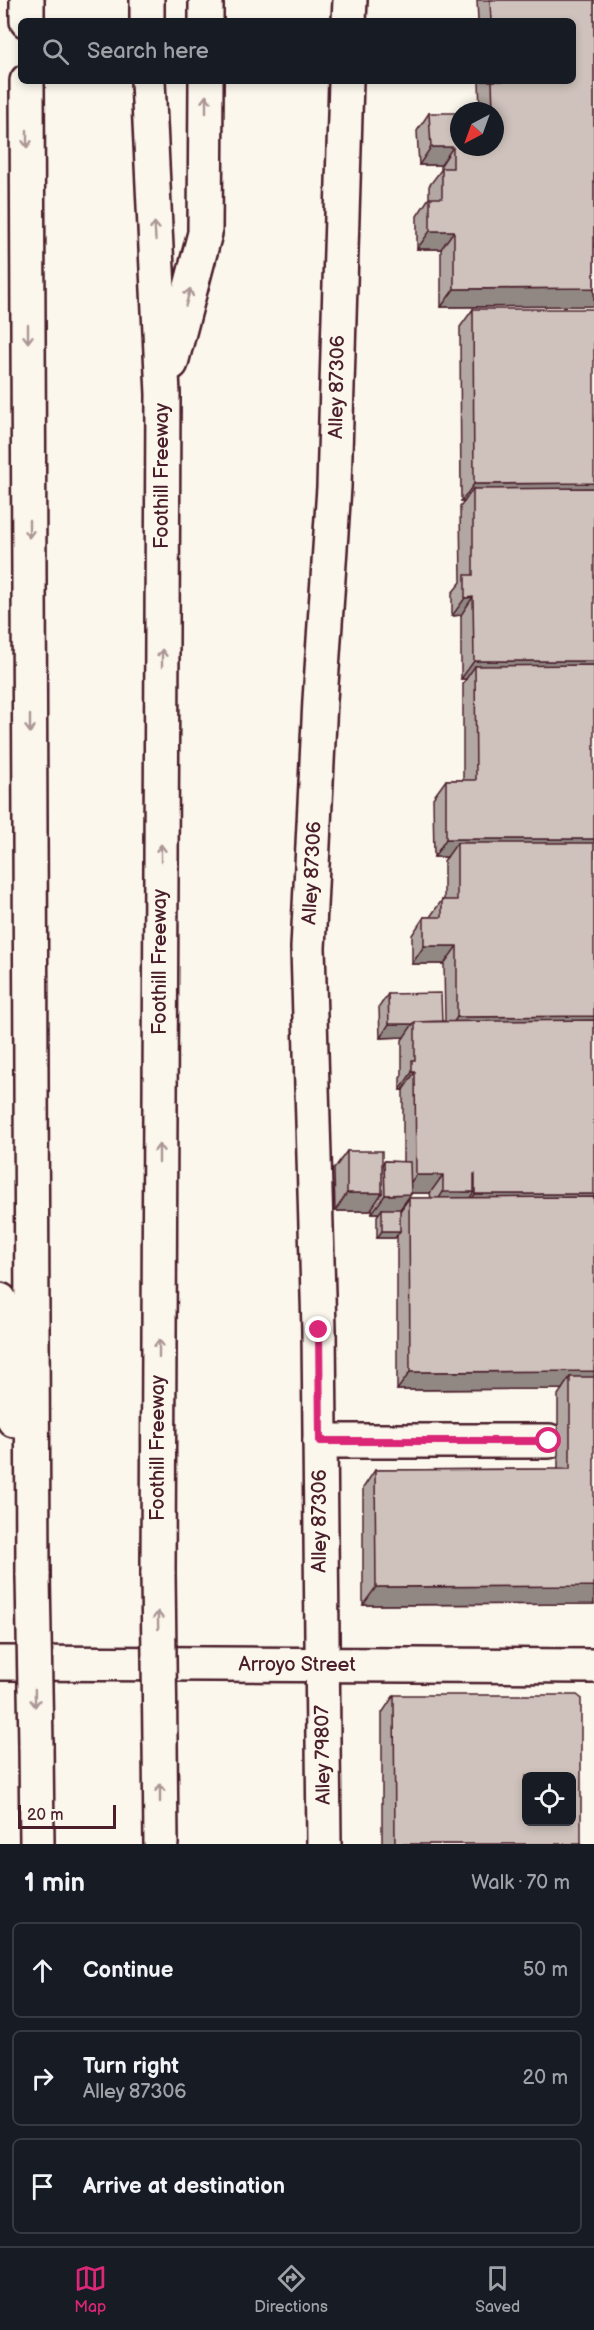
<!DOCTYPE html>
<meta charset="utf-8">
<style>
:root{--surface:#171b24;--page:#20242c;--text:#f1f3f6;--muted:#9ea1a6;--line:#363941;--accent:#db2777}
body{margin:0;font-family:"Balsamiq Sans",sans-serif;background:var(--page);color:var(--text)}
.controls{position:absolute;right:18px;bottom:18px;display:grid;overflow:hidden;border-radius:9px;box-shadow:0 3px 9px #0003}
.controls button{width:54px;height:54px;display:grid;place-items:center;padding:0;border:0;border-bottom:2px solid var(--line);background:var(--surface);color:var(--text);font:30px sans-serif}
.compass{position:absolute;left:450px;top:102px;width:54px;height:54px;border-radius:50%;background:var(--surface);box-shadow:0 3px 9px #0003;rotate:221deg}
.scale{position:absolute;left:18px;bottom:15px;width:98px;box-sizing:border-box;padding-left:6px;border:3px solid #4a1f2b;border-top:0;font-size:16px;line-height:21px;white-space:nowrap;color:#4a1f2b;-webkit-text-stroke:4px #fbf7ec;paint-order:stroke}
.stop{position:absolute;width:18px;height:18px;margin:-14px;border:4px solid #db2777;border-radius:50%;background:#fff}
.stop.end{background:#db2777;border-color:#fff;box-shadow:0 2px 6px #0008}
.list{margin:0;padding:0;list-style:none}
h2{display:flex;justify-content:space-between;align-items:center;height:78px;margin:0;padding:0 24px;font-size:26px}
h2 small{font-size:20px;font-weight:400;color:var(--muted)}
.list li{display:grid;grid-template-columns:39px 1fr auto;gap:18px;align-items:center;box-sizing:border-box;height:96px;margin:0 12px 12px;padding:0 12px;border:2px solid var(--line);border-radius:9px}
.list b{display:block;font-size:22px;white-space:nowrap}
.list p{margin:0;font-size:20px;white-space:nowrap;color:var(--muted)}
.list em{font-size:20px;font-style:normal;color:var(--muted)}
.icon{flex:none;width:33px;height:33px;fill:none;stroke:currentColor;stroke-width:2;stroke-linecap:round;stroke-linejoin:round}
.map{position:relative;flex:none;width:594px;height:1844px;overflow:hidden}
.search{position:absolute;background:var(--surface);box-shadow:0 3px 9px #0003;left:18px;right:18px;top:18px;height:66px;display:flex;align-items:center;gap:15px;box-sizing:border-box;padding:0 21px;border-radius:9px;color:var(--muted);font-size:22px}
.sheet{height:402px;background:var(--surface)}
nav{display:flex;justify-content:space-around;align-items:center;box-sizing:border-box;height:84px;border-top:2px solid var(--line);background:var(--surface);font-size:16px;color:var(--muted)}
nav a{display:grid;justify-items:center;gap:3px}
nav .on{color:var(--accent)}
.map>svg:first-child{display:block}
</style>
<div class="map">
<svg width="594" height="1844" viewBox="0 0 594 1844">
<rect width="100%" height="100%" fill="#fbf7ec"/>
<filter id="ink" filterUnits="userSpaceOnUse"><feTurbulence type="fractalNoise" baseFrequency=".0167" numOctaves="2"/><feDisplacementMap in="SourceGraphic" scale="12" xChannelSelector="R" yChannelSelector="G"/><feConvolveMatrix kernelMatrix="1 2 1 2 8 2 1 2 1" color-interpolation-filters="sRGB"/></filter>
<g filter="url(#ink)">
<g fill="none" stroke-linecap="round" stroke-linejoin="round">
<g stroke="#4a1f2b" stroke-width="38">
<g id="minor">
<polyline points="349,21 350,0"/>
<polyline points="320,1441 549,1441"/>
<polyline points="0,1663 594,1666"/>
<polyline points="324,1844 319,1330 308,948 320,700 334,487 346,81"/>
</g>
</g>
<g stroke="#4a1f2b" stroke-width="38">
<g id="highway">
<polyline points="27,0 27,21"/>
<polyline points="147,0 147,21"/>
<polyline points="206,21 206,0"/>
<polyline points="27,81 33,1576"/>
<polyline points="148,81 163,394 158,1574"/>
<polyline points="171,363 205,233 206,81"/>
<polyline points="0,1300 14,1420"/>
<polyline points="160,1741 161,1844"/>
<polyline points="36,1745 37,1844"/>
</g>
</g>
<use href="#minor" stroke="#fbf7ec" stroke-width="33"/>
<use href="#highway" stroke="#fbf7ec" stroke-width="33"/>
<g stroke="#4a1f2b" stroke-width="38" stroke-linecap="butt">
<g id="highway-bridge">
<polyline points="158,1574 160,1741"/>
<polyline points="33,1576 36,1745"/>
</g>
</g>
<use href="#highway-bridge" stroke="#fbf7ec" stroke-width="33"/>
</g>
<g fill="#b2a7a2" stroke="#4a1f2b" stroke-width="1.5" fill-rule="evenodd">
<polygon points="477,0 594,0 594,306 441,307 441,249 417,249 417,216 429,198 429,186 441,170 441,165 419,165 417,131 429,113 459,147 495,111 480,111 479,81 573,81 573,21 478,21"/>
<path d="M473,309L594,1604L363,1605V1488L375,1470L558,1469V1395L562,1389L397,1390V1235L395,1238H377V1216L379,1213H372V1207L370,1211H335L334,1169L347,1151L382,1165L384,1161L403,1162V1090H400V1078L402,1075V1040L404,1037L380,1038L379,1007L388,994L442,1021H445L444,964H412V935L424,917H430L442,900H444V861L447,857H434L433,798L446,780H463V684L466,679H461V615L452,616V593L461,582L460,507L464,502H461L460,327ZM411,1193H430L431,1198H409L400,1211V1210L411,1194Z"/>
<polygon points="394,1695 581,1844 382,1844 382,1713"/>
</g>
<g fill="#918884" stroke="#4a1f2b" stroke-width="1.5">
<polygon points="431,147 453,147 441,165 419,165"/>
<polygon points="430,231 454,231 441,249 417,249"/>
<polygon points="594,288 594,306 441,307 454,289"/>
<polygon points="594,483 594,501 473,489 464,502 461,502 474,484"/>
<polygon points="473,597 461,615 452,616 465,598"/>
<polygon points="474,661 594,661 594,679 475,666 466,679 461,679"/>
<polygon points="446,839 594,839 594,857 457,843 447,857 434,857"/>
<polygon points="424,946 457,946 444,964 412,964"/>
<polygon points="594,1016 594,1034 445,1035 457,1017"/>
<polygon points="389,1024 413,1024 404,1037 380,1038"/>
<polygon points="412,1072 415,1072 403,1090 400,1090"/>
<polygon points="474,1174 475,1174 463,1192 474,1192 461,1210 431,1210 443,1192"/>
<polygon points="416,1175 443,1175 430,1193 403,1193"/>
<polygon points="347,1193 382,1193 370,1211 335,1211"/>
<polygon points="411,1194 398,1212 382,1209 379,1213 372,1213 385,1195"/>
<polygon points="475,1194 594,1194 594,1212 463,1212"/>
<polygon points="382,1231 400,1231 395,1238 377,1238"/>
<polygon points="594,1371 594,1389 570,1377 562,1389 397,1390 410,1372"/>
<polygon points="594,1586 594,1604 363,1605 376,1587"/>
</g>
<g fill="#cfc2bc" stroke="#4a1f2b" stroke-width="1.5" fill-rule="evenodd">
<polygon points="490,0 594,0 594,288 454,289 454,231 430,231 430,198 442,198 442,168 453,168 453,147 431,147 429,113 459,113 459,147 495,147 495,111 493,111 492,81 573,81 573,21 491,21"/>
<polygon points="473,309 594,309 594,483 474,484"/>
<polygon points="594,488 594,661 474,661 473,597 465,598 465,575 473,575 473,489"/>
<polygon points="594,665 594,839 446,839 446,780 476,780 475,666"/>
<polygon points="457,843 594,843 594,1016 457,1017 457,946 424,946 424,917 442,917 442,900 457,900"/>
<polygon points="441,993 442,1021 415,1022 413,1024 389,1024 388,994"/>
<polygon points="594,1020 594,1194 475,1194 475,1174 474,1174 474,1192 443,1192 443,1175 416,1175 415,1072 412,1072 412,1060 415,1060 415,1022"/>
<rect x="347" y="1151" width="35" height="42"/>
<polygon points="384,1161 410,1162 411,1194 385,1195"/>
<polygon points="594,1197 594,1371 410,1372 409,1198"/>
<rect x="382" y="1209" width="18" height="22"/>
<polygon points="570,1377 594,1377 594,1586 376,1587 375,1470 570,1469"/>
<path d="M394,1695H577L581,1698V1844H395ZM526,1776H572V1821H526Z"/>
</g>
<defs><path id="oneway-shaft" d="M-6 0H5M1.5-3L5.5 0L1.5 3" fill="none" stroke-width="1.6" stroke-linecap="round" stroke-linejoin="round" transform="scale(1.5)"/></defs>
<g stroke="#ab9695">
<use href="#oneway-shaft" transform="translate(206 104) rotate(-90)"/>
<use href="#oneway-shaft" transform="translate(27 139) rotate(90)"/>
<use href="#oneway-shaft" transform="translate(155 231) rotate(-93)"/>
<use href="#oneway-shaft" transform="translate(188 297) rotate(-75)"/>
<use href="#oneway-shaft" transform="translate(28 334) rotate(90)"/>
<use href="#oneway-shaft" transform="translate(29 529) rotate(90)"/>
<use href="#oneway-shaft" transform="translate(162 658) rotate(-90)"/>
<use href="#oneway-shaft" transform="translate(30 724) rotate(90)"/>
<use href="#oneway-shaft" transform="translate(161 853) rotate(-90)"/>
<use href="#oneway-shaft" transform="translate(159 1153) rotate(-90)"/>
<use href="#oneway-shaft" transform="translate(159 1348) rotate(-90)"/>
<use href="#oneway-shaft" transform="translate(158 1620) rotate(-91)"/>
<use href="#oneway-shaft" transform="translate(35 1698) rotate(89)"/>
<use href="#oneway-shaft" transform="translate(160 1793) rotate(-90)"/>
</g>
</g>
<g fill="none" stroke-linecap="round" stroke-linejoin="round" filter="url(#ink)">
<polyline stroke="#db2777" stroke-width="8" points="319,1330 320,1441 549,1441"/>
</g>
<g text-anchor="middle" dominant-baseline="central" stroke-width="4.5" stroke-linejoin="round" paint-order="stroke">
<g font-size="20" fill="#4a1f2b" stroke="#fbf7ec">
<text transform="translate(337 387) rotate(-89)">Alley 87306</text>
<text transform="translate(162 476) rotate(-90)">Foothill Freeway</text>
<text transform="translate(312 873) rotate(-87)">Alley 87306</text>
<text transform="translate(160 962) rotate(-90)">Foothill Freeway</text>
<text transform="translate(158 1448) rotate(-90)">Foothill Freeway</text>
<text transform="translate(320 1521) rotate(-90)">Alley 87306</text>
<text x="297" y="1665">Arroyo Street</text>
<text transform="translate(323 1755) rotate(-91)">Alley 79807</text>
</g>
</g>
</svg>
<div class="controls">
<button><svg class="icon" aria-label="locate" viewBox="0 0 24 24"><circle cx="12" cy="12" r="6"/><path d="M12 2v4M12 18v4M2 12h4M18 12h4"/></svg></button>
</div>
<svg class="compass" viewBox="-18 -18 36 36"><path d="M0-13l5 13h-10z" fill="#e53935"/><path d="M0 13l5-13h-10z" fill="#9ea1a6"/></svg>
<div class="scale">20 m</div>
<div class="stop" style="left:549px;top:1441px"></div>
<div class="stop end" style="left:319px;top:1330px"></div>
<div class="search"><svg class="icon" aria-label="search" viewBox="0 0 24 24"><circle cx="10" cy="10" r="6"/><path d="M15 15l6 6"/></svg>Search here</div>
</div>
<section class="sheet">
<h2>1 min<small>Walk · 70 m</small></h2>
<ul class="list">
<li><svg class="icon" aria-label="ahead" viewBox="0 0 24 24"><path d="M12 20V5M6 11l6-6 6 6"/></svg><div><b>Continue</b></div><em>50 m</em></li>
<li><svg class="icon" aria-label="right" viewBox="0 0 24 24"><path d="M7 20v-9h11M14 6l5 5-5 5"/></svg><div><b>Turn right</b><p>Alley 87306</p></div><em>20 m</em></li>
<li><svg class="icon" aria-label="arrive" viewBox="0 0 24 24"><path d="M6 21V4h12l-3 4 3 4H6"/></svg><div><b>Arrive at destination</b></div></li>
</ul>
</section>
<nav>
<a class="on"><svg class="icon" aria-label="map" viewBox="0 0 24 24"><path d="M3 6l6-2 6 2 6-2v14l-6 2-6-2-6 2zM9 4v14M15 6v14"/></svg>Map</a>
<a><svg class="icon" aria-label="directions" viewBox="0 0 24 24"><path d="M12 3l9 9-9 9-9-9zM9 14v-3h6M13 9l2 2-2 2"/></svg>Directions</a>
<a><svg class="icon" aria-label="saved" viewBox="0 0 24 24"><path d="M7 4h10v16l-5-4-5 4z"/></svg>Saved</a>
</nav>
